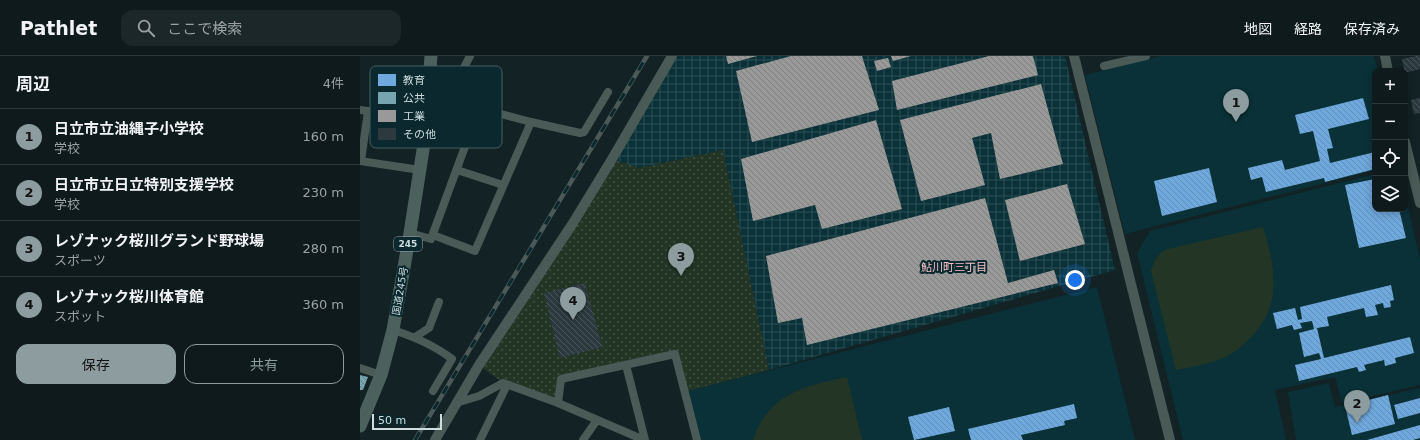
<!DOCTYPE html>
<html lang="ja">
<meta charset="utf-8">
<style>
:root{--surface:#0e1a1c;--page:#1c2729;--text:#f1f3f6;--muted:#9ba1a3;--line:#2e383b;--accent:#8c9c9f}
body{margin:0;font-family:"DejaVu Sans","Noto Sans JP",sans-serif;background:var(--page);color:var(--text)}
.controls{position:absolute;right:12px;top:12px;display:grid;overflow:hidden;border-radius:8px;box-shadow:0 2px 10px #0003}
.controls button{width:36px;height:36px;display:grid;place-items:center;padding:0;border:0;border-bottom:1px solid var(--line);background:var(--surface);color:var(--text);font:20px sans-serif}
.scale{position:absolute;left:12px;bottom:10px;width:70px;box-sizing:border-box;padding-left:4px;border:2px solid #cddde0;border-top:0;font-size:11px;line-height:14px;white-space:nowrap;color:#cddde0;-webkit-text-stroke:3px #0a282d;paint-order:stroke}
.you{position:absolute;left:715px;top:224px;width:14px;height:14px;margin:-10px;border:3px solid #fff;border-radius:50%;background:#1a73e8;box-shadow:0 0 0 6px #1a73e833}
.badge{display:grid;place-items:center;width:26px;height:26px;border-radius:50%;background:var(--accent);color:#111;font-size:13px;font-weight:700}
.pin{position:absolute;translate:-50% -33px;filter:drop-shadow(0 1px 2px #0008)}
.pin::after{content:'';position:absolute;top:21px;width:14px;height:12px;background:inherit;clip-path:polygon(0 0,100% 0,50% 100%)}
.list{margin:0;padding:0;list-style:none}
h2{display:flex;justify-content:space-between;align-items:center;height:52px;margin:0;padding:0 16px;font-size:17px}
h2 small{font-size:13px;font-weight:400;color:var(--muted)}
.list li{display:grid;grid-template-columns:26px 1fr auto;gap:12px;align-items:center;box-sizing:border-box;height:56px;padding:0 16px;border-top:1px solid var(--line)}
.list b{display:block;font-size:15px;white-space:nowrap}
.list p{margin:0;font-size:13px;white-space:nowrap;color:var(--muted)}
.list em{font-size:13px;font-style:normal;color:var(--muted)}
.actions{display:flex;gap:8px;padding:12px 16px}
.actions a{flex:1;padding:9px 0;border:1px solid var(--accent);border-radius:12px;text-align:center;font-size:14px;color:var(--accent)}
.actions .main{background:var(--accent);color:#111}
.icon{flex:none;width:22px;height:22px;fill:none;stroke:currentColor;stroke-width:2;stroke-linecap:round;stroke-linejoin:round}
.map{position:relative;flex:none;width:1060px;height:384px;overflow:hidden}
header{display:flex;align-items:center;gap:24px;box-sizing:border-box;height:56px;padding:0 20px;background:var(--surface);border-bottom:1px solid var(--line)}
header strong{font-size:19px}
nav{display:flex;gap:22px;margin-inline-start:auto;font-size:14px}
.search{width:280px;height:36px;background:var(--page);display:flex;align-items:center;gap:10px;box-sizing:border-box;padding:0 14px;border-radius:12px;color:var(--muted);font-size:15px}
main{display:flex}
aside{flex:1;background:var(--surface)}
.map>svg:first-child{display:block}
</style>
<header>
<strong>Pathlet</strong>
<div class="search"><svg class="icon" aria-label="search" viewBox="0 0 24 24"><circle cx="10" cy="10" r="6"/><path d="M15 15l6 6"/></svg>ここで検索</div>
<nav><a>地図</a><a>経路</a><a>保存済み</a></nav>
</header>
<main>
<aside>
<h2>周辺<small>4件</small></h2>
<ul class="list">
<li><span class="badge">1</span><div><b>日立市立油縄子小学校</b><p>学校</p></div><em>160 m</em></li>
<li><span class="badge">2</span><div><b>日立市立日立特別支援学校</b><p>学校</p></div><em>230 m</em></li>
<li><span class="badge">3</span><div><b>レゾナック桜川グランド野球場</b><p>スポーツ</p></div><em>280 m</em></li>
<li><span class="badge">4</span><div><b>レゾナック桜川体育館</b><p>スポット</p></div><em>360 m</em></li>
</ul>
<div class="actions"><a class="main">保存</a><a>共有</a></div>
</aside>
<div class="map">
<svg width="1060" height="384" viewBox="0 0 1060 384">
<defs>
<pattern id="industrial-grid" width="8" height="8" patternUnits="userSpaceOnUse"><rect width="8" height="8" fill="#093137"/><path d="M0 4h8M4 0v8" fill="none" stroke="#2c4e54"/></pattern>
<pattern id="park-dots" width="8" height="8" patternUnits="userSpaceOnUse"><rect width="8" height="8" fill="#233626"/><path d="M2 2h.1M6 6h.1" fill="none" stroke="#425345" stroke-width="1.8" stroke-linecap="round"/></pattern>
<pattern id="schools-back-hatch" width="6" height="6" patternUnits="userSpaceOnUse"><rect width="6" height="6" fill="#6fa8dc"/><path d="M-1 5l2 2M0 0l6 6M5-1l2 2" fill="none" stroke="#638eb6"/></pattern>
<pattern id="public-back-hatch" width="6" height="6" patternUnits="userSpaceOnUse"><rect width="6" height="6" fill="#76a5af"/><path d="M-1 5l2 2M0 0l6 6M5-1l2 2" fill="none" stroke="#65878f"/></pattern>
<pattern id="industry-back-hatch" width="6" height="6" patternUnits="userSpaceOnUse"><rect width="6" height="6" fill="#999"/><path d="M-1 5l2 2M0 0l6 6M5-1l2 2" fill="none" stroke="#7e7f7f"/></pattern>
<pattern id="building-back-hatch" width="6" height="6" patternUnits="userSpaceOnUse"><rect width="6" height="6" fill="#2c3a3f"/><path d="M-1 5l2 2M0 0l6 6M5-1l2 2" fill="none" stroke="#49565a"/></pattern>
</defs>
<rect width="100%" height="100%" fill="#122225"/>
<g fill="#093137">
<polygon points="801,0 1014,0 1018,15 1015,15 1015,114 765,178 725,19"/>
<polygon points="1015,118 1015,153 1045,153 1045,138 1060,203 1060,329 982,347 975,321 915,334 926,384 823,384 777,197 790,175"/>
<polygon points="737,231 775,384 336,384 324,336"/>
<polygon points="969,327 975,351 1060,332 1060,384 936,384 928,336"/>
</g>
<polygon fill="url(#industrial-grid)" points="314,0 705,0 755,214 409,314 363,94 279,112 252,103"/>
<g fill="#233626">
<path d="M903,171C915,210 923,250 890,282C882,290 874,298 863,302C848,308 832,311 816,314L791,215C794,204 798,197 808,193Z"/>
<path d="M487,321L502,384H393C408,338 444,330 487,321Z"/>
</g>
<polygon fill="url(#park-dots)" points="363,94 409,314 324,336 315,299 202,323 198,347 143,327 119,309 252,103 279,112"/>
<g fill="url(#schools-back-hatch)">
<polygon points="1003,42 1009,63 968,73 973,92 967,93 970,107 1015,96 1015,113 965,126 964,122 906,136 902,121 891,124 888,112 922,104 925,114 960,105 953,75 940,78 935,59"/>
<polygon points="849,112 857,146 802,160 794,125"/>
<polygon points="1015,123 1015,153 1039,153 1046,182 999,192 985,129"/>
<polygon points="1031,229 1034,244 1030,245 1031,251 1024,252 1023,247 1015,249 1018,259 1006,261 1004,252 967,261 969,270 957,272 964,302 1050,281 1054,297 1035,302 1036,307 1025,310 1024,304 1004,309 1006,314 999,316 997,311 939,325 935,309 961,303 959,297 944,301 939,277 954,273 952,265 940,267 942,272 934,274 932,269 917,273 913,257 935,252 938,264 942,263 940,251"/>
<polygon points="1028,339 1035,368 992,379 985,350"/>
<polygon points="1060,342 1060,357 1038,363 1034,349"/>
<polygon points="714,348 717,362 704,365 705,369 661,379 663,384 611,384 608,373"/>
<polygon points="589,351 595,375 554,384 548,361"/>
<polygon points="1060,369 1060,382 1053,384 1007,384"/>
</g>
<polygon fill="url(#public-back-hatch)" points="0,319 8,321 3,334 0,334"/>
<g fill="url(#industry-back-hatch)">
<polygon points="366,0 397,0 368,8"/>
<polygon points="431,0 502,0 519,54 392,86 376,15"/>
<polygon points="531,0 551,0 533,5"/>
<polygon points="629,0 673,0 678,19 537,54 532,25"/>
<polygon points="528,2 531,11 517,15 514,5"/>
<polygon points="681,28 703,108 640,123 631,77 612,82 625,129 561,145 540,64"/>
<polygon points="516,64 542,153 462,173 455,149 393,165 381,103"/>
<polygon points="707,128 725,188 660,205 645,144"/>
<polygon points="625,142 648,227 694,214 698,227 447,289 442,262 418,267 406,200"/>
</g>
<g fill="url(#building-back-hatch)">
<polygon points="1056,0 1060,0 1060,13 1045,17 1042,3"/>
<polygon points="1060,42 1060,57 1054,58 1051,44"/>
<polygon points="225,227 242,291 200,302 184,237"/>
</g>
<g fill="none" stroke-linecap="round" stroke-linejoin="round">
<g stroke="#4a5a57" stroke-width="8">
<polyline points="744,10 786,0"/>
<polyline points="93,32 141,58 171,66 220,77 224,76 248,36"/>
<polyline points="0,54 8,55 1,105"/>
<path d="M67,59C70,59 74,59 76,57C85,52 104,11 110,0"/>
<polyline points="0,105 60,114"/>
<polyline points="97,114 143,129"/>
<polyline points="50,177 71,183 121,47"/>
<polyline points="73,179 115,195 171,66"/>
<path d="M33,274C55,281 74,289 92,303L73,335"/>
<polyline points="55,281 69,272 79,246"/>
<polyline points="266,309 285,384"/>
<polyline points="0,312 21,319"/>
<polyline points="96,347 119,340 143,327 198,347 284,384"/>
<polyline points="198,347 201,323 315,298 337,384"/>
<polyline points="120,384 147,329"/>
<polyline points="223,384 237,364"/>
</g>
<g stroke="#4a5a57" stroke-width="10">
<polyline points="714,0 810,384"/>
<polyline points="1025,0 1028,15"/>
<polyline points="1045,86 1060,147"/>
<polyline points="75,384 119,309 213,167 252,103 312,0"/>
</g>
<polyline stroke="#4c615e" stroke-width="13" points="0,370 21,319 33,274 50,177 65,81 71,0"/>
<g stroke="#4b5958" stroke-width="4.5">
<polyline id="rail" points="55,384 287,0"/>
</g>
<use href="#rail" stroke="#0a282d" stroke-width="3" stroke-dasharray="9" stroke-linecap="butt"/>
</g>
<g text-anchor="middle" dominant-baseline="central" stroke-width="4" stroke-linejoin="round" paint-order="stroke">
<rect fill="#0a282d" stroke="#92a7aa" stroke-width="1" x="34" y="181" width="28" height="14" rx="3"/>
<g font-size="9" font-weight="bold" fill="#cddde0">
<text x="48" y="188">245</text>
</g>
<g font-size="10" fill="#cddde0" stroke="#0a282d">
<text transform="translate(40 235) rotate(-80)">国道245号</text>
</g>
<g font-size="11" fill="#f6c2c8" stroke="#0a282d">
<text x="594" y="211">鮎川町三丁目</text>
</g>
</g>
<rect x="10" y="10" width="132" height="82" rx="6" fill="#0a282d" stroke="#445e63" stroke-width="1"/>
<rect x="18" y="18" width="18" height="12" fill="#6fa8dc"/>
<rect x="18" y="36" width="18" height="12" fill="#76a5af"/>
<rect x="18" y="54" width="18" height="12" fill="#999"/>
<rect x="18" y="72" width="18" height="12" fill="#2c3a3f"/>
<g font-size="11" fill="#cddde0">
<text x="43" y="28">教育</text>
<text x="43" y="46">公共</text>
<text x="43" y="64">工業</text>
<text x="43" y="82">その他</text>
</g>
</svg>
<div class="controls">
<button>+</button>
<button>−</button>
<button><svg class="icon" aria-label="locate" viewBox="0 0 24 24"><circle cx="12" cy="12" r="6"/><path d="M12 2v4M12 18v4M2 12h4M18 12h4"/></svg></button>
<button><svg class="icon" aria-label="layers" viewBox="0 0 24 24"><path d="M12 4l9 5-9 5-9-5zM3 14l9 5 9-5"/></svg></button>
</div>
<div class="scale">50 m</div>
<div class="you"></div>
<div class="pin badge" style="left:876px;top:66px">1</div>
<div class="pin badge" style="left:997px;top:367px">2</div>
<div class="pin badge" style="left:321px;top:220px">3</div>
<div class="pin badge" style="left:213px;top:264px">4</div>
</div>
</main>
